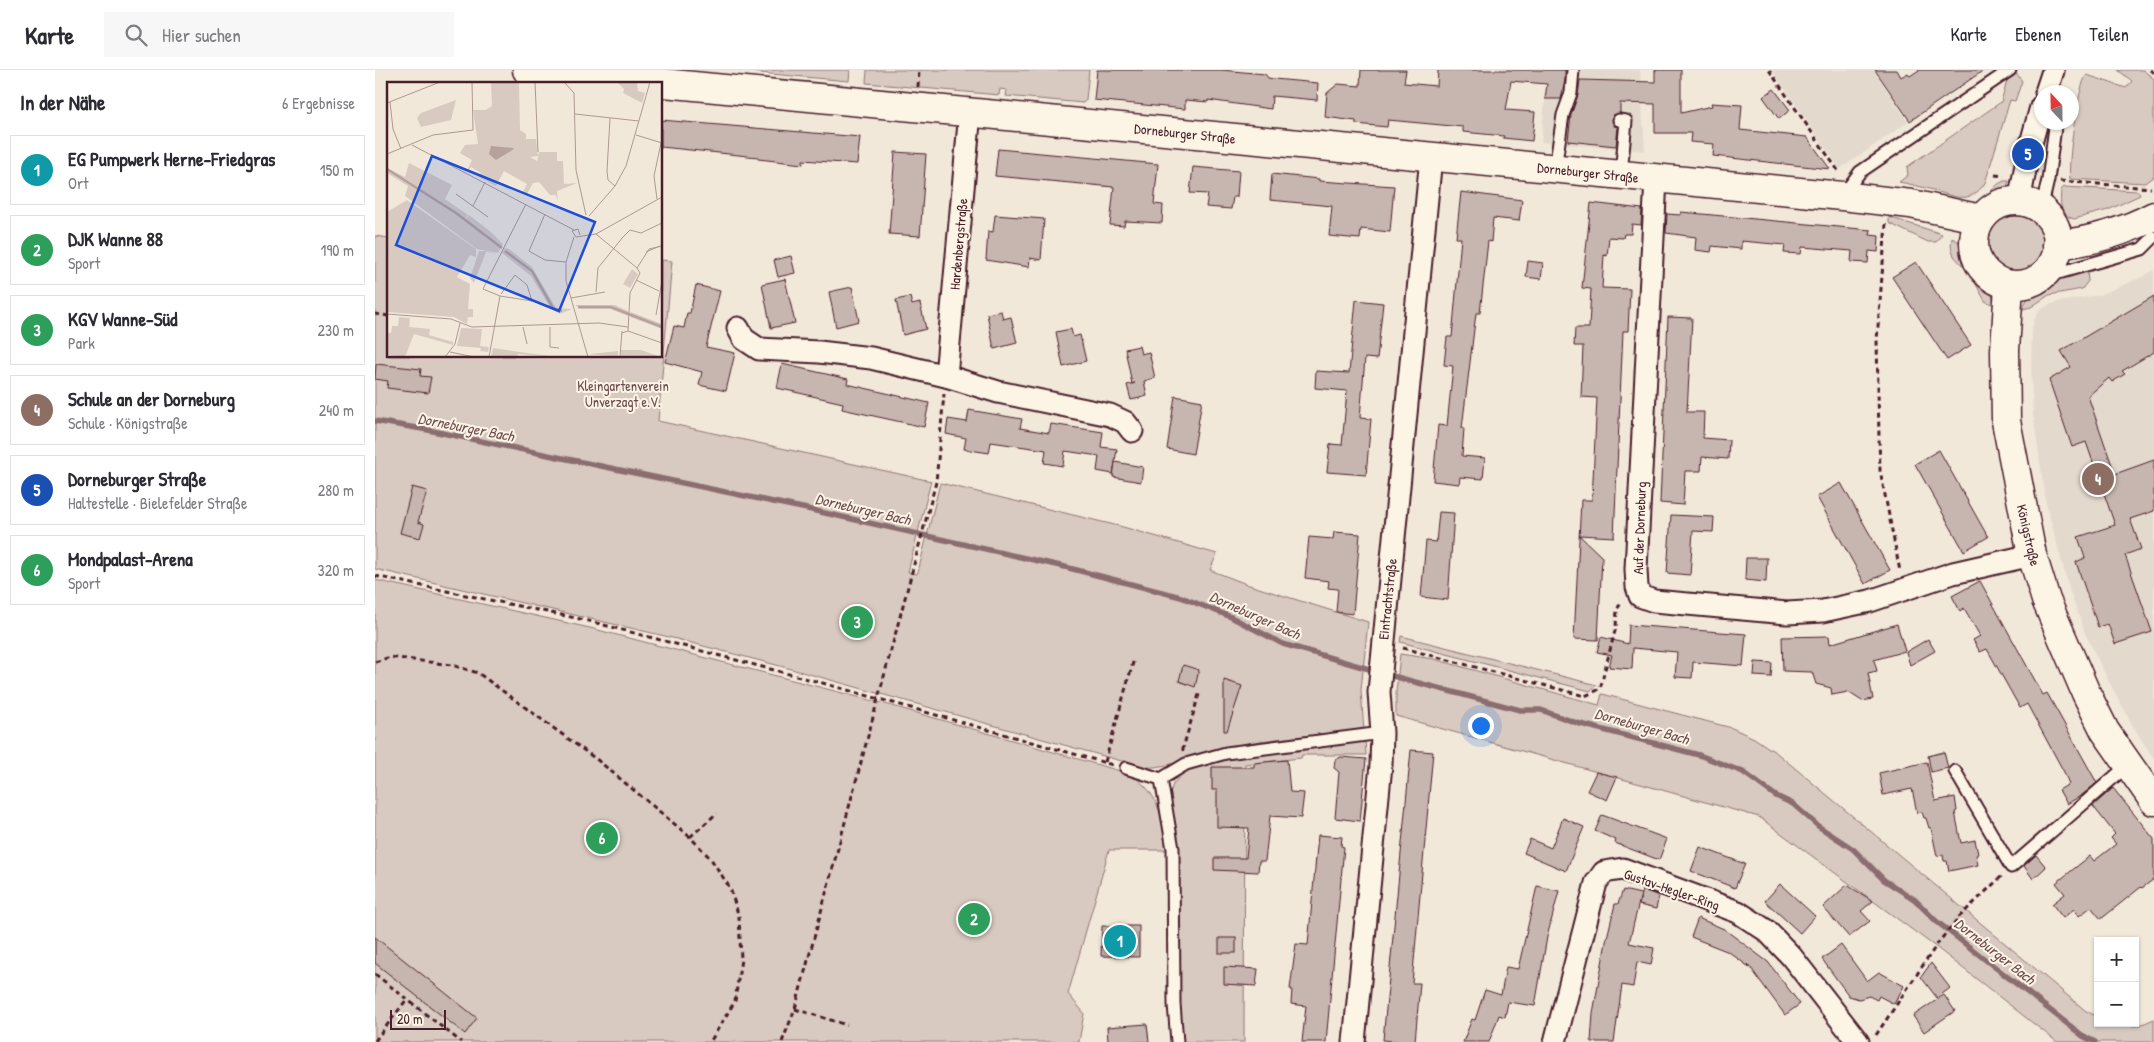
<!DOCTYPE html>
<html lang="de">
<meta charset="utf-8">
<style>
:root{--surface:#fff;--page:#f7f7f7;--text:#2b2b33;--muted:#7c7c81;--line:#e1e1e2;--accent:#7c3aed}
body{margin:0;font-family:"Patrick Hand",sans-serif;background:var(--page);color:var(--text)}
.controls{position:absolute;right:15px;bottom:15px;display:grid;overflow:hidden;border-radius:0px;box-shadow:0 1px 4px #0004}
.controls button{width:45px;height:45px;display:grid;place-items:center;padding:0;border:0;border-bottom:1px solid var(--line);background:var(--surface);color:var(--text);font:25px sans-serif}
.compass{position:absolute;left:1659px;top:15px;width:45px;height:45px;border-radius:50%;background:var(--surface);box-shadow:0 1px 4px #0004;rotate:338deg}
.scale{position:absolute;left:15px;bottom:12px;width:56px;box-sizing:border-box;padding-left:5px;border:2px solid #4a1f2b;border-top:0;font-size:14px;line-height:18px;white-space:nowrap;color:#4a1f2b;-webkit-text-stroke:4px #fcf5e5;paint-order:stroke}
.you{position:absolute;left:1105px;top:655px;width:18px;height:18px;margin:-12px;border:4px solid #fff;border-radius:50%;background:#1a73e8;box-shadow:0 0 0 8px #1a73e833}
.badge{display:grid;place-items:center;width:32px;height:32px;border-radius:50%;background:var(--accent);color:#fff;font-size:16px;font-weight:700}
.pin{position:absolute;translate:-50% -50%;border:2px solid #fff;box-shadow:0 1px 5px #0006}
.list{margin:0;padding:0;list-style:none}
h2{display:flex;justify-content:space-between;align-items:center;height:65px;margin:0;padding:0 20px;font-size:21px}
h2 small{font-size:16px;font-weight:400;color:var(--muted)}
.list li{display:grid;grid-template-columns:32px 1fr auto;gap:15px;align-items:center;box-sizing:border-box;height:70px;margin:0 10px 10px;padding:0 10px;border:1px solid var(--line);border-radius:0px}
.list b{display:block;font-size:19px;white-space:nowrap}
.list p{margin:0;font-size:16px;white-space:nowrap;color:var(--muted)}
.list em{font-size:16px;font-style:normal;color:var(--muted)}
.icon{flex:none;width:28px;height:28px;fill:none;stroke:currentColor;stroke-width:2;stroke-linecap:round;stroke-linejoin:round}
.map{position:relative;flex:none;width:1779px;height:972px;overflow:hidden}
header{display:flex;align-items:center;gap:30px;box-sizing:border-box;height:70px;padding:0 25px;background:var(--surface);border-bottom:1px solid var(--line)}
header strong{font-size:24px}
nav{display:flex;gap:28px;margin-inline-start:auto;font-size:18px}
.search{width:350px;height:45px;background:var(--page);display:flex;align-items:center;gap:12px;box-sizing:border-box;padding:0 18px;border-radius:0px;color:var(--muted);font-size:19px}
main{display:flex}
aside{flex:1;background:var(--surface)}
.map>svg:first-child{display:block}
</style>
<header>
<strong>Karte</strong>
<div class="search"><svg class="icon" aria-label="search" viewBox="0 0 24 24"><circle cx="10" cy="10" r="6"/><path d="M15 15l6 6"/></svg>Hier suchen</div>
<nav><a>Karte</a><a>Ebenen</a><a>Teilen</a></nav>
</header>
<main>
<aside>
<h2>In der Nähe<small>6 Ergebnisse</small></h2>
<ul class="list">
<li><span class="badge" style="background:#0f9aa8">1</span><div><b>EG Pumpwerk Herne-Friedgras</b><p>Ort</p></div><em>150 m</em></li>
<li><span class="badge" style="background:#2e9e5b">2</span><div><b>DJK Wanne 88</b><p>Sport</p></div><em>190 m</em></li>
<li><span class="badge" style="background:#2e9e5b">3</span><div><b>KGV Wanne-Süd</b><p>Park</p></div><em>230 m</em></li>
<li><span class="badge" style="background:#8d6e63">4</span><div><b>Schule an der Dorneburg</b><p>Schule · Königstraße</p></div><em>240 m</em></li>
<li><span class="badge" style="background:#1a4fb4">5</span><div><b>Dorneburger Straße</b><p>Haltestelle · Bielefelder Straße</p></div><em>280 m</em></li>
<li><span class="badge" style="background:#2e9e5b">6</span><div><b>Mondpalast-Arena</b><p>Sport</p></div><em>320 m</em></li>
</ul>
</aside>
<div class="map">
<svg width="1779" height="972" viewBox="0 0 1779 972">
<rect width="100%" height="100%" fill="#f1e8da"/>
<filter id="ink" filterUnits="userSpaceOnUse"><feTurbulence type="fractalNoise" baseFrequency=".02" numOctaves="2"/><feDisplacementMap in="SourceGraphic" scale="10" xChannelSelector="R" yChannelSelector="G"/><feConvolveMatrix kernelMatrix="1 2 1 2 8 2 1 2 1" color-interpolation-filters="sRGB"/></filter>
<g filter="url(#ink)">
<g fill="#e4d9cd">
<polygon points="1173,0 1265,0 1270,81 1166,72"/>
<polygon points="1397,0 1499,0 1533,52 1465,99"/>
<polygon points="1779,200 1779,689 1760,660 1732,608 1710,563 1695,522 1671,434 1658,344 1656,297 1657,260 1659,250 1664,241 1674,235 1683,232 1724,225 1767,207"/>
</g>
<g fill="#d8cac0" stroke="#917476">
<polygon points="379,0 475,0 474,11 385,3 379,2"/>
<polygon points="492,0 714,0 711,30 708,33 631,26 632,20 625,19 624,25 491,13"/>
<path d="M1743,0H1768L1779,9V106L1770,113L1695,109C1692,95 1703,13 1712,5L1751,18L1757,11Z"/>
<path d="M1642,4L1647,11L1640,31L1635,30L1610,113C1595,135 1580,127 1558,120C1547,117 1535,114 1524,112L1533,105L1532,97L1626,32L1632,10Z"/>
<path d="M1629,111H1634C1630,126 1621,129 1610,137L1602,134C1613,128 1618,115 1629,111Z"/>
<path d="M1689,117L1763,121L1765,125L1733,140L1699,149C1684,144 1685,133 1686,120Z"/>
<circle cx="1641" cy="175" r="29"/>
<polygon points="1514,147 1567,164 1561,172 1553,172 1514,153"/>
<path d="M0,166L14,168V286H286V190L297,191L283,351L556,411L533,502L542,504L543,502L565,413L748,457L842,484L835,500L874,515L993,552L986,620L989,661C947,665 903,667 862,675C837,680 791,700 768,697L409,597L290,566L0,499Z"/>
<path d="M1577,168C1592,174 1592,188 1600,200C1608,213 1618,219 1619,235L1610,231L1596,205L1579,186L1576,176Z"/>
<path d="M1712,201L1713,211L1707,219L1674,225L1656,237L1648,239C1654,212 1690,208 1712,201Z"/>
<path d="M0,510L215,558L514,635L752,703C784,719 787,748 793,780H734L693,924L709,943L704,972H0Z"/>
<polygon points="1026,566 1222,615 1215,621 1025,572"/>
<polygon points="1025,584 1059,589 1224,635 1227,624 1357,658 1379,668 1403,684 1711,941 1723,947 1723,953 1763,956 1779,949 1779,972 1682,972 1562,878 1384,747 1021,646 1021,623"/>
<polygon points="990,670 991,685 927,685 926,688 870,694 869,972 808,972 803,915 804,806 802,766 794,727 798,714 810,701 852,687"/>
</g>
<g fill="none" stroke-linecap="round" stroke-linejoin="round">
<g stroke="#8b6d6f" stroke-width="5.5">
<polyline points="0,351 53,360 432,439 690,497 806,527 856,547 908,574 1001,601"/>
<polyline points="1010,604 1145,640 1166,640 1202,653 1324,685 1368,702 1401,726 1418,734 1443,756 1478,779 1509,810 1539,829 1561,851 1708,966 1720,972"/>
</g>
</g>
<g fill="#c7b6af" stroke="#4a1f2b">
<polygon points="722,0 846,0 890,4 893,8 899,9 943,13 942,30 897,26 896,39 833,30 833,32 810,30 810,39 719,30"/>
<polygon points="986,0 1031,0 1029,13 1062,16 1063,0 1190,0 1190,10 1186,29 1170,29 1172,14 1136,11 1131,40 1160,42 1157,71 1128,68 1129,66 1088,62 1088,57 1013,50 1012,57 981,54 981,51 950,47 952,23 963,14 985,16"/>
<polygon points="1280,0 1306,0 1306,43 1337,36 1336,33 1367,35 1365,60 1432,67 1455,99 1338,86 1339,74 1315,72 1316,63 1280,63 1280,34 1245,33 1245,43 1238,45 1237,49 1239,56 1243,57 1241,76 1193,71 1196,45 1203,25 1205,10 1280,12"/>
<polygon points="1500,0 1522,0 1526,7 1533,3 1535,6 1544,0 1609,0 1535,51"/>
<polygon points="1399,19 1415,40 1404,49 1388,27"/>
<polygon points="286,50 485,67 482,94 428,90 428,94 383,89 383,87 286,77"/>
<polygon points="623,79 783,94 779,134 788,135 787,153 750,151 749,156 735,155 739,117 620,106"/>
<polygon points="520,82 551,84 545,166 514,164"/>
<polygon points="818,97 864,101 862,127 858,127 856,139 831,137 833,124 815,123"/>
<polygon points="897,104 944,109 944,111 1019,116 1015,162 986,159 985,169 954,166 957,136 895,130"/>
<polygon points="1086,122 1147,130 1144,151 1118,148 1116,172 1113,171 1105,243 1101,243 1087,358 1089,358 1087,386 1110,388 1108,409 1085,407 1084,414 1058,411 1063,355 1072,356 1078,296 1069,295 1072,267 1077,267 1086,168 1081,168"/>
<polygon points="1216,133 1267,139 1266,155 1257,154 1256,164 1249,164 1248,168 1234,167 1232,186 1229,185 1227,218 1255,219 1253,261 1248,261 1239,467 1204,465 1227,487 1223,570 1199,569 1206,430 1217,430 1222,328 1206,327 1208,276 1199,276 1200,258 1214,258 1216,219 1207,218"/>
<polygon points="1306,142 1496,160 1495,165 1504,166 1503,182 1494,181 1493,193 1476,192 1477,181 1427,177 1426,184 1409,183 1410,175 1366,171 1366,179 1337,176 1336,182 1320,180 1321,167 1291,163 1292,144 1306,145"/>
<polygon points="620,145 669,149 666,190 655,188 654,197 611,190 613,161 618,162"/>
<polygon points="416,186 420,203 403,207 399,190"/>
<polygon points="1153,191 1168,193 1166,209 1151,207"/>
<polygon points="1541,192 1596,275 1572,290 1517,207"/>
<polygon points="410,209 420,253 396,258 387,214"/>
<polygon points="321,215 345,221 331,277 360,283 351,321 324,315 327,302 290,292 299,256 309,258 312,243 315,243"/>
<polygon points="477,217 484,251 461,257 454,222"/>
<polygon points="1779,226 1779,282 1747,301 1750,304 1737,312 1734,308 1713,326 1740,404 1779,390 1779,441 1755,449 1766,479 1750,485 1777,562 1740,574 1733,554 1723,557 1701,492 1710,488 1703,467 1740,455 1711,372 1697,377 1674,310 1696,297 1686,281"/>
<polygon points="535,227 537,235 545,233 551,259 528,265 521,230"/>
<polygon points="981,230 1008,233 1002,289 990,288 985,348 996,349 991,405 952,402 955,374 967,375 972,321 940,318 941,301 974,303"/>
<polygon points="626,241 628,249 636,247 642,273 619,279 612,244"/>
<polygon points="1293,247 1317,248 1312,342 1329,342 1328,368 1354,370 1353,389 1327,387 1326,401 1310,401 1308,435 1285,433"/>
<polygon points="696,259 698,267 705,265 711,291 688,297 681,262"/>
<polygon points="764,276 766,284 774,282 780,308 769,311 772,326 756,330 752,315 760,313 757,314 750,279"/>
<polygon points="1,294 46,299 45,306 56,307 53,323 12,318 13,311 0,309"/>
<polygon points="407,294 473,309 472,314 554,333 549,357 467,339 468,333 402,318"/>
<polygon points="800,326 827,331 818,384 792,379"/>
<polygon points="594,340 647,349 645,358 674,363 676,354 728,362 726,377 742,379 738,404 722,401 724,386 690,381 688,396 669,393 671,380 616,372 614,383 589,379 591,368 571,364 573,349 592,352"/>
<polygon points="1564,380 1613,467 1589,481 1540,394"/>
<polygon points="740,392 768,397 766,412 738,407"/>
<polygon points="1466,413 1515,500 1490,514 1442,427"/>
<polygon points="37,417 52,421 43,452 49,454 45,468 25,463"/>
<polygon points="1064,442 1079,443 1073,530 1046,527 1051,471 1061,472"/>
<polygon points="1296,445 1339,447 1338,462 1318,461 1315,505 1292,503"/>
<polygon points="959,462 985,464 978,544 961,542 963,519 953,518 954,511 930,508 934,467 958,469"/>
<polygon points="1371,488 1392,488 1391,512 1370,510"/>
<polygon points="1605,511 1668,625 1672,623 1722,713 1707,725 1692,734 1684,720 1694,714 1689,702 1652,634 1645,638 1612,579 1605,582 1598,570 1605,566 1589,538 1585,541 1577,526"/>
<polygon points="1522,554 1530,581 1499,590 1502,601 1493,603 1498,629 1487,631 1473,622 1457,625 1456,618 1441,614 1437,602 1408,601 1407,567 1454,566 1455,574"/>
<polygon points="1254,555 1371,564 1368,596 1318,592 1317,608 1300,607 1302,582 1258,578 1257,599 1234,597 1237,585 1222,582 1226,567 1253,574"/>
<polygon points="1553,569 1560,581 1535,595 1531,582"/>
<polygon points="1380,592 1397,593 1396,607 1379,606"/>
<polygon points="808,595 824,600 820,617 804,611"/>
<polygon points="849,610 867,616 852,661 849,661"/>
<polygon points="1036,680 1058,682 1037,913 1045,913 1040,972 1028,972 1008,970"/>
<polygon points="1569,682 1573,698 1556,702 1553,686"/>
<polygon points="966,687 991,689 985,751 960,748 964,702 959,698 960,690"/>
<polygon points="912,690 915,722 929,723 926,748 895,746 890,791 884,791 883,802 839,800 839,788 871,788 874,758 842,757 842,720 837,720 837,697 879,697 879,693"/>
<polygon points="1552,692 1560,731 1580,727 1582,741 1580,742 1586,773 1600,770 1603,784 1601,785 1603,795 1574,801 1572,791 1569,791 1568,785 1562,786 1556,758 1554,758 1551,748 1549,748 1547,742 1542,743 1537,719 1508,725 1504,703"/>
<polygon points="1221,702 1242,707 1232,730 1212,721"/>
<polygon points="1738,718 1779,769 1779,809 1767,818 1766,817 1726,849 1716,837 1704,846 1699,839 1688,848 1677,834 1690,824 1681,813 1715,786 1719,791 1741,774 1736,768 1740,764 1718,736"/>
<polygon points="1227,745 1292,769 1284,790 1240,773 1241,770 1220,761"/>
<polygon points="1188,748 1209,757 1191,801 1149,783 1155,769 1176,778"/>
<polygon points="943,765 967,767 966,776 969,777 951,972 927,972 931,936 916,934 917,919 915,919 921,874 933,875"/>
<polygon points="1325,777 1370,794 1360,818 1316,801"/>
<polygon points="1661,785 1671,797 1658,809 1649,796"/>
<polygon points="1405,814 1440,846 1425,863 1390,831"/>
<polygon points="1472,815 1498,831 1486,841 1495,851 1474,867 1448,837"/>
<polygon points="1162,816 1184,821 1172,867 1160,936 1133,932 1130,947 1124,945 1114,972 1088,972 1097,949 1100,950 1110,920 1126,925 1131,897 1143,899"/>
<polygon points="1248,820 1266,824 1254,873 1279,878 1276,895 1262,892 1258,917 1247,915 1239,972 1216,972 1218,943 1231,872 1240,834 1243,834"/>
<polygon points="1268,820 1284,826 1281,839 1264,835"/>
<polygon points="1323,848 1349,859 1393,892 1425,934 1410,945 1373,894 1374,897 1354,882 1316,867"/>
<polygon points="727,856 764,856 764,887 726,886"/>
<polygon points="0,867 102,948 90,964 0,893"/>
<rect x="844" y="868" width="17" height="15"/>
<polygon points="1466,875 1492,911 1504,902 1529,916 1519,934 1504,926 1502,930 1494,926 1484,929 1474,926 1447,889"/>
<polygon points="1556,893 1575,918 1562,928 1546,907"/>
<polygon points="849,897 883,899 881,916 849,914"/>
<polygon points="1569,925 1580,941 1549,962 1538,946"/>
<polygon points="772,954 774,972 733,972 732,957"/>
</g>
<g fill="none" stroke-linecap="round" stroke-linejoin="round">
<g stroke="#4a1f2b" stroke-width="15">
<g id="lane">
<polyline points="1244,50 1251,51 1246,104"/>
<polyline points="1180,99 1188,45 1196,23 1198,0"/>
<polyline points="1468,125 1485,102 1635,0"/>
<polyline points="1666,140 1673,110 1680,57 1676,52"/>
<polyline points="1667,206 1687,202 1767,179 1779,167"/>
<polyline points="751,698 786,709 811,694 851,683 1007,663"/>
<polyline points="1580,701 1636,797 1753,695"/>
<polyline points="786,709 798,779 799,934 802,972"/>
</g>
</g>
<g stroke="#4a1f2b" stroke-width="25">
<g id="street">
<polyline points="1671,22 1678,1"/>
<polyline points="1281,109 1261,499 1262,517 1265,526 1279,531 1412,543 1448,541 1495,531 1578,503 1657,485"/>
<polyline points="1644,132 1653,84 1666,37"/>
<polyline points="363,258 369,269 384,279 444,282 496,288 571,306 623,322 735,345 750,352 757,361"/>
<polyline points="571,306 595,42"/>
<polyline points="979,972 1006,695 1007,663 1004,622 1056,87"/>
<polyline points="1180,972 1221,813 1229,802 1248,799 1363,842 1392,861 1416,886 1483,972"/>
</g>
</g>
<g stroke="#4a1f2b" stroke-width="31">
<g id="secondary">
<polyline points="152,0 1467,126 1536,134 1606,149"/>
<circle cx="1641" cy="173" r="42"/>
<path d="M1682,175C1716,171 1749,162 1779,146"/>
<polyline points="1634,215 1630,280 1631,351 1657,485 1671,530 1711,623 1730,661 1779,731"/>
</g>
</g>
<g stroke="#4a1f2b" stroke-width="3" stroke-dasharray="5 4" stroke-linecap="butt">
<polyline points="1394,0 1464,102"/>
<polyline points="1775,0 1779,3"/>
<polyline points="543,17 544,0"/>
<polyline points="1620,105 1629,106"/>
<polyline points="1685,111 1776,118"/>
<polyline points="1511,154 1502,270 1504,368 1505,400 1525,501"/>
<polyline points="0,244 14,246"/>
<polyline points="0,506 210,550 444,612 738,695"/>
<polyline points="1028,578 1210,626 1225,619 1241,557 1242,539 1247,532"/>
<polyline points="0,592 15,587 77,595 103,603 225,692 315,767 336,789 355,818 364,847 366,889 360,931 335,972"/>
<polyline points="808,681 808,678 825,621"/>
<polyline points="730,692 759,589"/>
<polyline points="315,767 342,743"/>
<polyline points="0,904 86,972"/>
<polyline points="420,939 472,955"/>
<polyline points="1501,965 1563,873 1584,847 1627,806"/>
<polyline points="0,971 32,929"/>
<polyline points="407,972 420,939 561,412 569,324"/>
</g>
<use href="#lane" stroke="#fcf5e5" stroke-width="11"/>
<use href="#street" stroke="#fcf5e5" stroke-width="21"/>
<use href="#secondary" stroke="#fcf5e5" stroke-width="28"/>
</g>
</g>
<g text-anchor="middle" dominant-baseline="central" stroke-width="4" stroke-linejoin="round" paint-order="stroke">
<g font-size="14" fill="#4a1f2b" stroke="#fcf5e5">
<text transform="translate(810 63) rotate(6)">Dorneburger Straße</text>
<text transform="translate(1213 102) rotate(6)">Dorneburger Straße</text>
<text transform="translate(583 174) rotate(-85)">Hardenbergstraße</text>
<text transform="translate(1264 458) rotate(-88)">Auf der Dorneburg</text>
<text transform="translate(1654 465) rotate(77)">Königstraße</text>
<text transform="translate(1012 529) rotate(-84)">Eintrachtstraße</text>
<text transform="translate(1297 819) rotate(19)">Gustav-Hegler-Ring</text>
</g>
<g font-size="14" fill="#6e4a50" stroke="#fcf5e5">
<text x="248" y="315">Kleingartenverein<tspan x="248" dy="16">Unverzagt e.V.</tspan></text>
</g>
<g font-size="15" font-style="italic" fill="#704c53" stroke="#fcf5e5">
<text transform="translate(91 357) rotate(11)">Dorneburger Bach</text>
<text transform="translate(488 439) rotate(13)">Dorneburger Bach</text>
<text transform="translate(880 545) rotate(24)">Dorneburger Bach</text>
<text transform="translate(1267 656) rotate(16)">Dorneburger Bach</text>
<text transform="translate(1620 881) rotate(38)">Dorneburger Bach</text>
</g>
</g>
<g transform="translate(12 12)">
<rect width="275" height="275" fill="#f1e8da"/>
<path d="M104,0H132L133,48L139,52V57H149L151,74L143,75L150,79L152,70H170V79H176L177,102L190,101L170,109L171,119L169,113H163L152,100L146,101L140,112L136,110L140,102L117,89L109,104L90,94L94,91L84,85L82,88L88,93L80,89L85,78L73,71L78,63L91,62L86,28H99L105,24ZM230,0H250L251,9L258,11L255,21L236,11L237,7ZM69,18L64,38L34,45L30,36L34,31ZM22,81L65,103L58,117L81,133L76,140L82,133L104,150L116,162L111,171L90,167L18,114L21,104L0,91V86L18,95ZM20,118L89,167V175L83,173L70,195L83,202L81,227H86V235H81L80,242L67,235L0,230V130ZM118,164L145,185L169,226L185,227L173,232L164,227L144,194L115,171L117,166L121,167ZM92,169H98L111,172L99,170L87,201L83,196ZM245,187L251,192L243,206L236,202ZM188,223H228L241,229V234L223,227H193ZM244,230L275,242V247L243,235ZM12,235L23,236L22,245L43,247L42,253L66,260V263L27,252L18,275L0,273V251H4L5,244H11ZM74,246L95,247L93,264L102,265L101,270L93,269L94,266L70,264ZM106,266L168,275L131,272L130,275H104ZM234,268H254L274,275H234ZM231,269V275L202,272Z" fill="#d8cac0"/>
<path d="M104,64L126,66L127,67L109,78L102,72Z" fill="#b6a19c"/>
<path fill="none" stroke="#b6a19c" stroke-width="2.5" d="M0,87L69,131L115,166M118,169L145,189L166,226L175,229M191,225H224L275,245"/>
<path fill="none" stroke="#ae9894" stroke-width="1" d="M148,0L151,70M177,0L187,11L189,88L199,133M3,20L6,47L14,67M0,21L53,0M188,32L252,39M223,36L220,89L221,98L228,104M249,53L275,61M25,63L187,148M0,72L46,53L86,48L85,0M69,112L101,135M270,117L267,94L274,61M86,124L98,100M158,132L142,169L158,178L179,180M202,134L228,104L239,84L263,0M209,152L250,186M193,153L191,147L185,149L189,155L209,152L275,115M187,155L179,180V199L201,275M259,170L273,164M250,186L262,167L275,164M249,198L272,209M209,210L211,186L236,155L243,148L254,151L275,141M114,212L128,193L140,203L145,219L113,214L96,207L139,122M184,216L218,210M0,232L64,237L85,245L212,241L241,245M269,233L275,199M136,245L140,262M163,245V265L172,266M241,249L243,211L253,191L250,186M235,251L241,249L275,261M63,270L87,275M58,275L68,262L73,241M102,275L113,214M233,275L235,249"/>
<path fill="#1d4ed8" fill-opacity="0.15" stroke="#1d4ed8" stroke-width="2.5" d="M45,74L208,140L172,229L9,163Z"/>
<rect width="275" height="275" fill="none" stroke="#4a1f2b" stroke-width="2.5"/>
</g>
</svg>
<div class="controls">
<button>+</button>
<button>−</button>
</div>
<svg class="compass" viewBox="-18 -18 36 36"><path d="M0-13l5 13h-10z" fill="#e53935"/><path d="M0 13l5-13h-10z" fill="#7c7c81"/></svg>
<div class="scale">20 m</div>
<div class="you"></div>
<div class="pin badge" style="left:745px;top:871px;background:#0f9aa8">1</div>
<div class="pin badge" style="left:599px;top:849px;background:#2e9e5b">2</div>
<div class="pin badge" style="left:482px;top:552px;background:#2e9e5b">3</div>
<div class="pin badge" style="left:1723px;top:409px;background:#8d6e63">4</div>
<div class="pin badge" style="left:1653px;top:84px;background:#1a4fb4">5</div>
<div class="pin badge" style="left:227px;top:768px;background:#2e9e5b">6</div>
</div>
</main>
